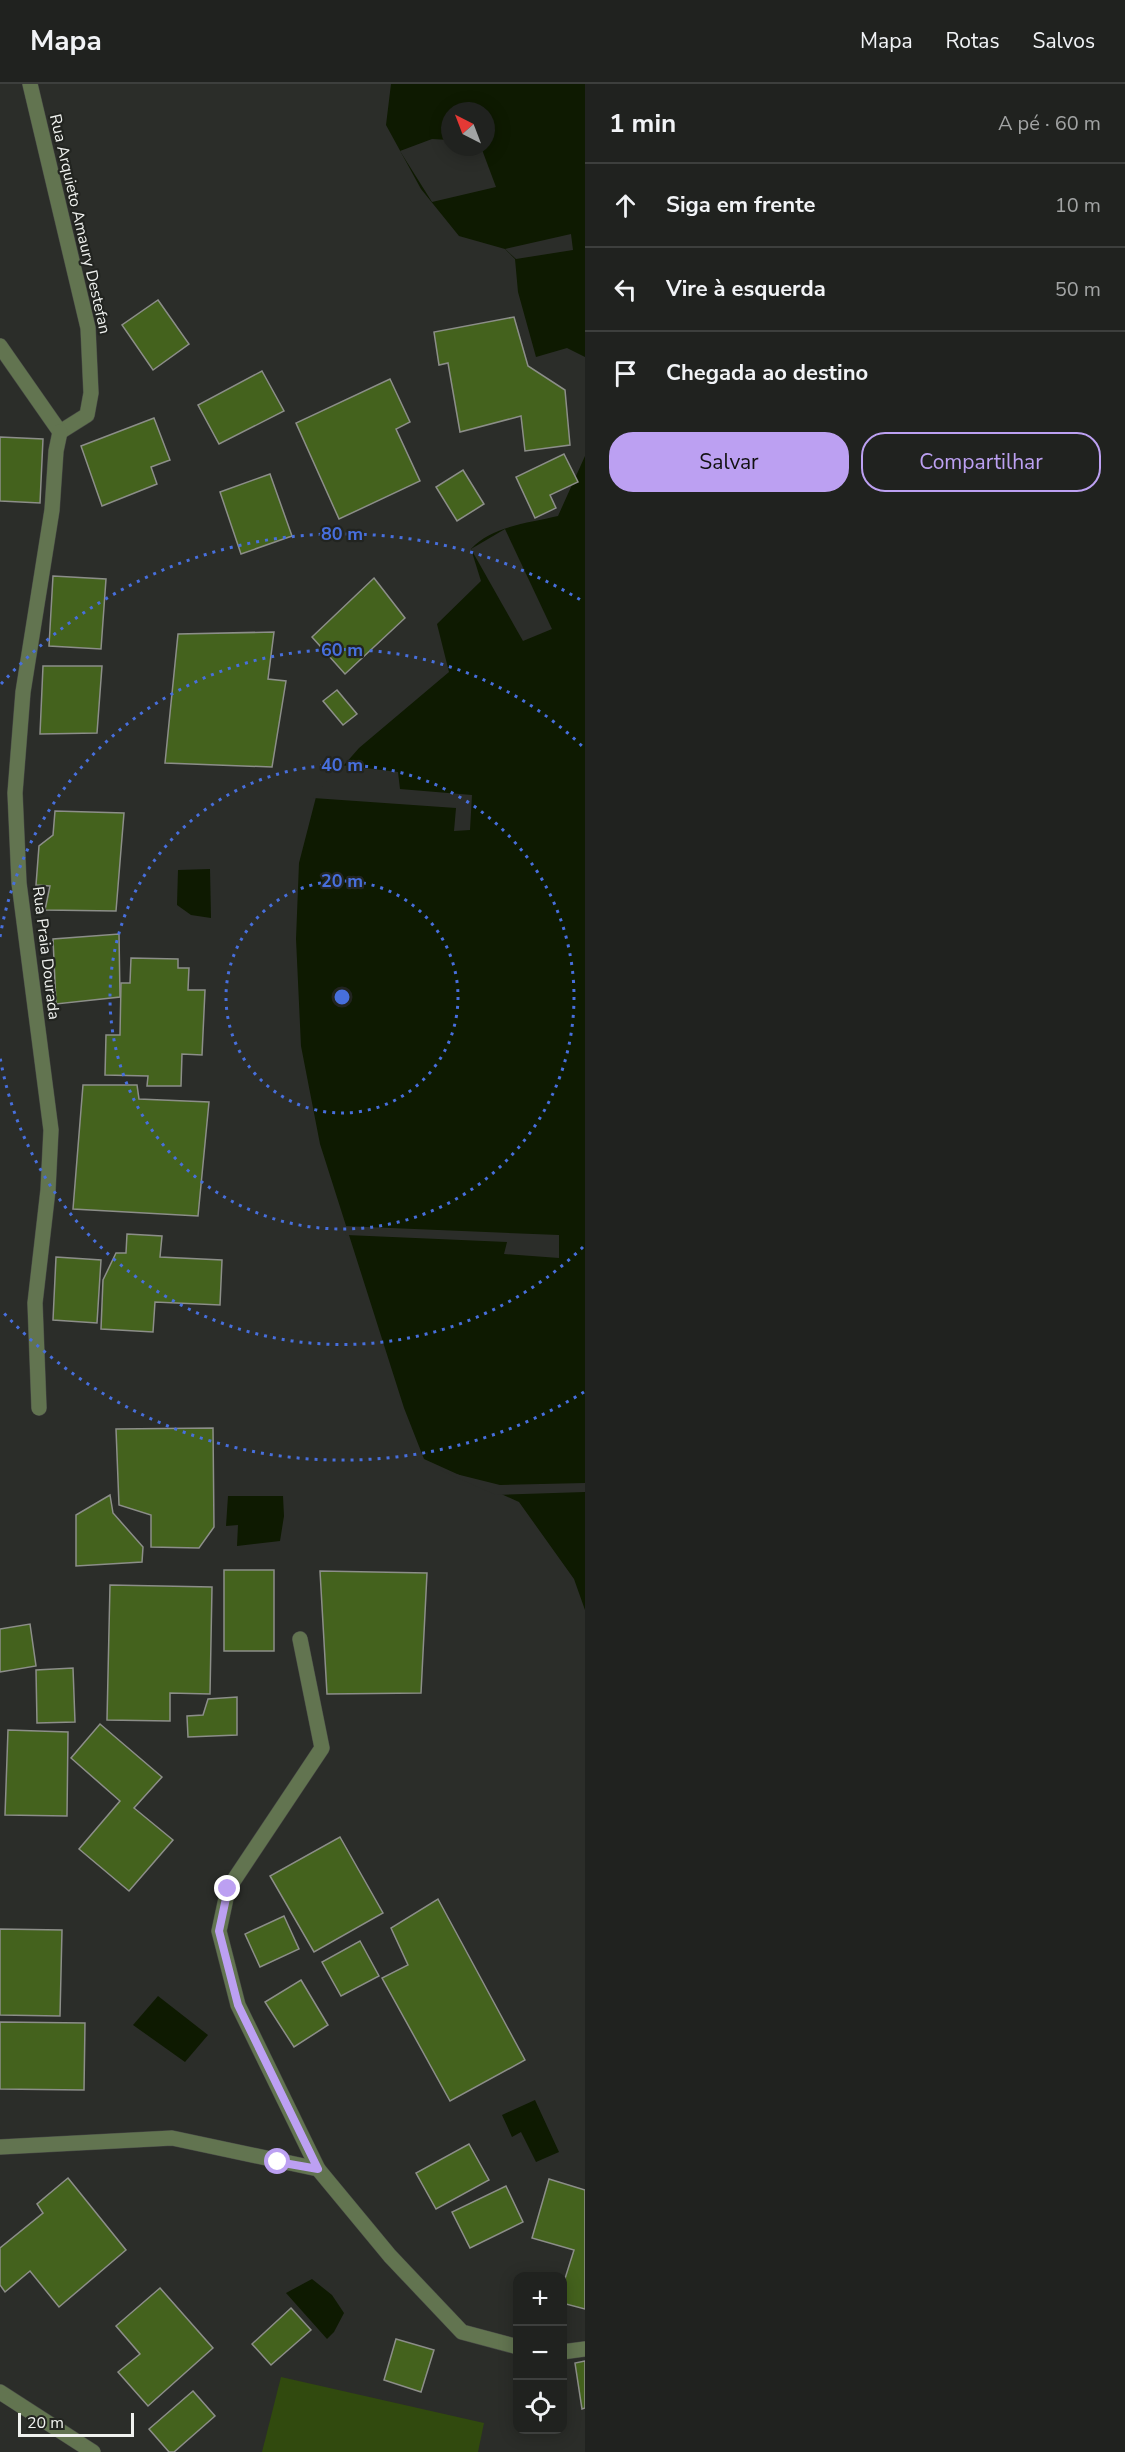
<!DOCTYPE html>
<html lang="pt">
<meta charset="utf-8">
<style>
:root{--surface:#20221f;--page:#282a28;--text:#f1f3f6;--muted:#a2a4a4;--line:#3d3f3d;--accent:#bca0f2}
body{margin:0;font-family:"Nunito Sans",sans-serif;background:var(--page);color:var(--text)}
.controls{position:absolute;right:18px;bottom:18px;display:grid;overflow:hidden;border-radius:12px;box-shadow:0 3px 15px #0003}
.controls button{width:54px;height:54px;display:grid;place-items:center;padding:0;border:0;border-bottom:2px solid var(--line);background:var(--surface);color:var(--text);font:30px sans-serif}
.compass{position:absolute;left:441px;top:18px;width:54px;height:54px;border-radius:50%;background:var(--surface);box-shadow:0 3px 15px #0003;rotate:318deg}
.scale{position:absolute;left:18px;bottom:15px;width:116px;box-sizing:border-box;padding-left:6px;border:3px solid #f0f2ef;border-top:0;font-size:16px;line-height:21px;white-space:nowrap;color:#f0f2ef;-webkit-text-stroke:4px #222420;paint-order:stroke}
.stop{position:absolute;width:18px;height:18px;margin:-14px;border:4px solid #bca0f2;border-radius:50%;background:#fff}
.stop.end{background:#bca0f2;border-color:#fff;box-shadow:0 2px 6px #0008}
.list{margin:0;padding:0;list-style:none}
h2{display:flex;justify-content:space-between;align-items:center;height:78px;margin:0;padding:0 24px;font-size:26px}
h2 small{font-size:20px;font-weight:400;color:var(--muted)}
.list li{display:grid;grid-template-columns:39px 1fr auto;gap:18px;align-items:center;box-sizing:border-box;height:84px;padding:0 24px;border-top:2px solid var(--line)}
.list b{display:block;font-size:22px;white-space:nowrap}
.list em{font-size:20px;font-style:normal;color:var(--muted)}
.actions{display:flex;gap:12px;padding:18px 24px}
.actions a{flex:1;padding:14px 0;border:2px solid var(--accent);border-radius:24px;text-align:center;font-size:21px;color:var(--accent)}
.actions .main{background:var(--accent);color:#111}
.icon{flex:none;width:33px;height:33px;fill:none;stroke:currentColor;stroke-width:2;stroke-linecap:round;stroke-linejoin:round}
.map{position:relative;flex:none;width:585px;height:2368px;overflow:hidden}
header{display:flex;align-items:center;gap:36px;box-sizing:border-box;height:84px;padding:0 30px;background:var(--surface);border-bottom:2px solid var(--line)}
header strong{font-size:28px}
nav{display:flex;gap:33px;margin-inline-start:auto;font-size:21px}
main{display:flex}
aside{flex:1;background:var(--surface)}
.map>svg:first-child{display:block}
</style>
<header>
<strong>Mapa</strong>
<nav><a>Mapa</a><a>Rotas</a><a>Salvos</a></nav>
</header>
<main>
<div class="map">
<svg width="585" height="2368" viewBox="0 0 585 2368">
<rect width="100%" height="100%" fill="#2b2d29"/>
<polygon fill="#314a0e" points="281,2293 484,2339 478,2368 262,2368"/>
<g fill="#0e1a01" fill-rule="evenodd">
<path d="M391,0H585V273L567,264L536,273L518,208L515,175L505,165L459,152L421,105L386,41ZM450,27H486V63H450Z"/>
<path d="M585,372V1526L574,1495L519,1418L424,1375L404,1324L320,1060L301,962L296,855L299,779L316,713L359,664L449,588L437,540L481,497L471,465C492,442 529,439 558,432Z"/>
<polygon points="210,785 211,834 191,831 177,821 178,786"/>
<polygon points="228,1412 283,1412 284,1432 280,1457 237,1462 238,1441 226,1442"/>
<polygon points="158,1912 208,1951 185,1978 133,1941"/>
<polygon points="535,2016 559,2068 536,2078 521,2048 512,2053 502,2031"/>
<polygon points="312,2195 332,2211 344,2229 334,2248 327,2255 286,2209"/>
</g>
<g fill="#2b2d29">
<polygon points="432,55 450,56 450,63 481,63 496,103 432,118 400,67"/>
<polygon points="571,150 573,166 516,175 505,165"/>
<polygon points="505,445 552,545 523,557 471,465"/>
<polygon points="340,681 398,688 400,705 472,711 470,746 454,747 456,724 313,714"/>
<polygon points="343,1142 559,1151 559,1174 504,1170 507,1158 346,1151"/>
<polygon points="440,1386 500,1401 585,1399 585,1408 496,1411"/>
</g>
<g fill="#44621d" stroke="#8c8e89" stroke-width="1.5">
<polygon points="158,216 189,260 153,286 122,241"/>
<polygon points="514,233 528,282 565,306 570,361 525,367 521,332 460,348 448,279 439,281 434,248"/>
<polygon points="262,287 284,327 219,360 198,321"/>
<polygon points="390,295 410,338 396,345 420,397 339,435 296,339"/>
<polygon points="154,334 170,376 151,383 157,400 102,422 81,362"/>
<polygon points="0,353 43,355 40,419 0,417"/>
<polygon points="564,370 578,398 550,411 556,424 535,434 516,393"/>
<polygon points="463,386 484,420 457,437 436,403"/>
<polygon points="270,390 292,452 241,470 220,408"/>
<polygon points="53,492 106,495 101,565 49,562"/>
<polygon points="374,494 405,534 345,590 312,553"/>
<polygon points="274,548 268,595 286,597 272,683 165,679 178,550"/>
<polygon points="43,582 102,582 97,649 40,650"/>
<polygon points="337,606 357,630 343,641 323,617"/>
<polygon points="55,727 124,729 116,827 45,826 50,802 36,801 39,762 53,751"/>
<polygon points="119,850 120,913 56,920 53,855"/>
<polygon points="131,874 178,875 178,884 189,884 188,906 205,906 202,971 182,970 181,1002 147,1002 148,992 105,991 106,951 120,951 121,899 130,899"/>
<polygon points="83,1001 137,1001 139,1015 209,1018 198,1132 73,1125"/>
<polygon points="127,1150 162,1152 160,1173 222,1176 220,1221 155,1218 153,1248 101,1245 103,1196 116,1169 126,1169"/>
<polygon points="56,1173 101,1176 97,1239 53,1236"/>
<polygon points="213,1344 214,1443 199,1464 151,1463 151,1431 119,1421 116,1345"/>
<polygon points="110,1411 113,1429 143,1463 142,1478 76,1482 76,1431"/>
<rect x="224" y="1486" width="50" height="81"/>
<polygon points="320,1487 427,1489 421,1609 327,1610"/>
<polygon points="110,1501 212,1503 210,1610 170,1609 170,1637 107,1636"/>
<polygon points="30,1540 36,1582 0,1588 0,1545"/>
<polygon points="73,1584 75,1638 37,1639 36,1586"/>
<polygon points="237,1613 237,1651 188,1653 187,1632 203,1631 208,1615"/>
<polygon points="100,1640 162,1693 134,1724 173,1756 129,1807 79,1765 120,1717 71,1674"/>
<polygon points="8,1646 68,1648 67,1732 5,1731"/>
<polygon points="340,1753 383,1829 314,1868 270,1792"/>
<polygon points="438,1815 525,1976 450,2017 382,1894 408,1881 391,1844"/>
<polygon points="284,1832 299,1865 260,1883 245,1850"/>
<polygon points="0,1845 62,1846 60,1932 0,1931"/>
<polygon points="360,1857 379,1892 341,1912 322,1878"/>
<polygon points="301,1896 328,1941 294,1963 265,1918"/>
<polygon points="0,1938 85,1939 84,2006 0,2005"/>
<polygon points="469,2060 489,2096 436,2125 416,2089"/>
<polygon points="68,2094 126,2166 59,2223 30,2187 5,2208 0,2201 0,2164 43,2129 37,2120"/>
<polygon points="549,2095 585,2106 585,2225 562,2219 562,2204 574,2166 532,2154"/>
<polygon points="506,2102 523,2138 470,2164 452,2128"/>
<polygon points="160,2204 213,2264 148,2322 118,2288 140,2270 116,2242"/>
<polygon points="291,2224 311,2246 271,2281 252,2260"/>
<polygon points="396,2255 434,2266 421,2308 384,2296"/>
<polygon points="585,2277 585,2324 582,2325 575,2279"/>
<polygon points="193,2307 215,2332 174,2368 169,2368 149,2345"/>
</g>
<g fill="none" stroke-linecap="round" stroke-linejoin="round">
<g stroke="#474945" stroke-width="16">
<g id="minor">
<polyline points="30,0 88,244 91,309 87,331 60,348"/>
<polyline points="0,262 60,348"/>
<polyline points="39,1324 35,1219 48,1106 51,1046 19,799 15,709 23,608 52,426 56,367 60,348"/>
<polyline points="300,1555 322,1664 228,1805 219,1847 238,1921 318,2085"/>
<polyline points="0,2063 172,2054 318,2085 390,2172 462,2248 518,2263"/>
<polyline points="562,2268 585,2265"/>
<polyline points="0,2308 93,2368"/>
</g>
</g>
<use href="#minor" stroke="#627450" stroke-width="15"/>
</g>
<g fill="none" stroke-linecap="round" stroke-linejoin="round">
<polyline stroke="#bca0f2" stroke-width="8" points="228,1805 219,1847 238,1921 318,2085 278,2078"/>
</g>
<g fill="none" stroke="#476fdd" stroke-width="3" stroke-dasharray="3 6">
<circle cx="342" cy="913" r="116"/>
<circle cx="342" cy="913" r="232"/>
<path d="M583 1163A347 347 0 0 1 0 973M0 853A347 347 0 0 1 583 663"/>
<path d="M584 1308A463 463 0 0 1 1 1226M1 600A463 463 0 0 1 584 518"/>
</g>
<g text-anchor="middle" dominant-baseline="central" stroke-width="4.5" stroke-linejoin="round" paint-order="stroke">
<g font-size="16" fill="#f0f2ef" stroke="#222420">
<text transform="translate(80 140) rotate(77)">Rua Arquieto Amaury Destefan</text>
<text transform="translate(46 869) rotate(83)">Rua Praia Dourada</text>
</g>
</g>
<circle cx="342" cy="913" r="9" fill="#476fdd" stroke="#222420" stroke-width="3"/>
<g font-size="18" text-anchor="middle" font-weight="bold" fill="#476fdd" stroke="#222420" stroke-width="4.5" stroke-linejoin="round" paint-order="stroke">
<text x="342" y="456">80 m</text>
<text x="342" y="572">60 m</text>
<text x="342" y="687">40 m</text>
<text x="342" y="803">20 m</text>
</g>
</svg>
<div class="controls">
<button>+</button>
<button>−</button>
<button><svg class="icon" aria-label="locate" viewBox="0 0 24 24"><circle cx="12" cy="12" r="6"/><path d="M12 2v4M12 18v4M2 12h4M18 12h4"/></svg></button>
</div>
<svg class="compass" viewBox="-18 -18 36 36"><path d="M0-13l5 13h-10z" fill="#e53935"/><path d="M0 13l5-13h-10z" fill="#a2a4a4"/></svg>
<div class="scale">20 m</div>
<div class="stop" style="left:278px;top:2078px"></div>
<div class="stop end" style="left:228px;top:1805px"></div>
</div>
<aside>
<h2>1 min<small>A pé · 60 m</small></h2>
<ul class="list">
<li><svg class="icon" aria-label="ahead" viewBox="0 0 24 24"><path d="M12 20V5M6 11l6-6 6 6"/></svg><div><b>Siga em frente</b></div><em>10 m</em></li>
<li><svg class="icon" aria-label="left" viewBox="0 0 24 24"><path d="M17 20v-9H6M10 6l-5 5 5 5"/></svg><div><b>Vire à esquerda</b></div><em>50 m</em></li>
<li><svg class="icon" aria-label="arrive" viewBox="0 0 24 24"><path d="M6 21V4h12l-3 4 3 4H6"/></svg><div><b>Chegada ao destino</b></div></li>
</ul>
<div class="actions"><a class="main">Salvar</a><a>Compartilhar</a></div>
</aside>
</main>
